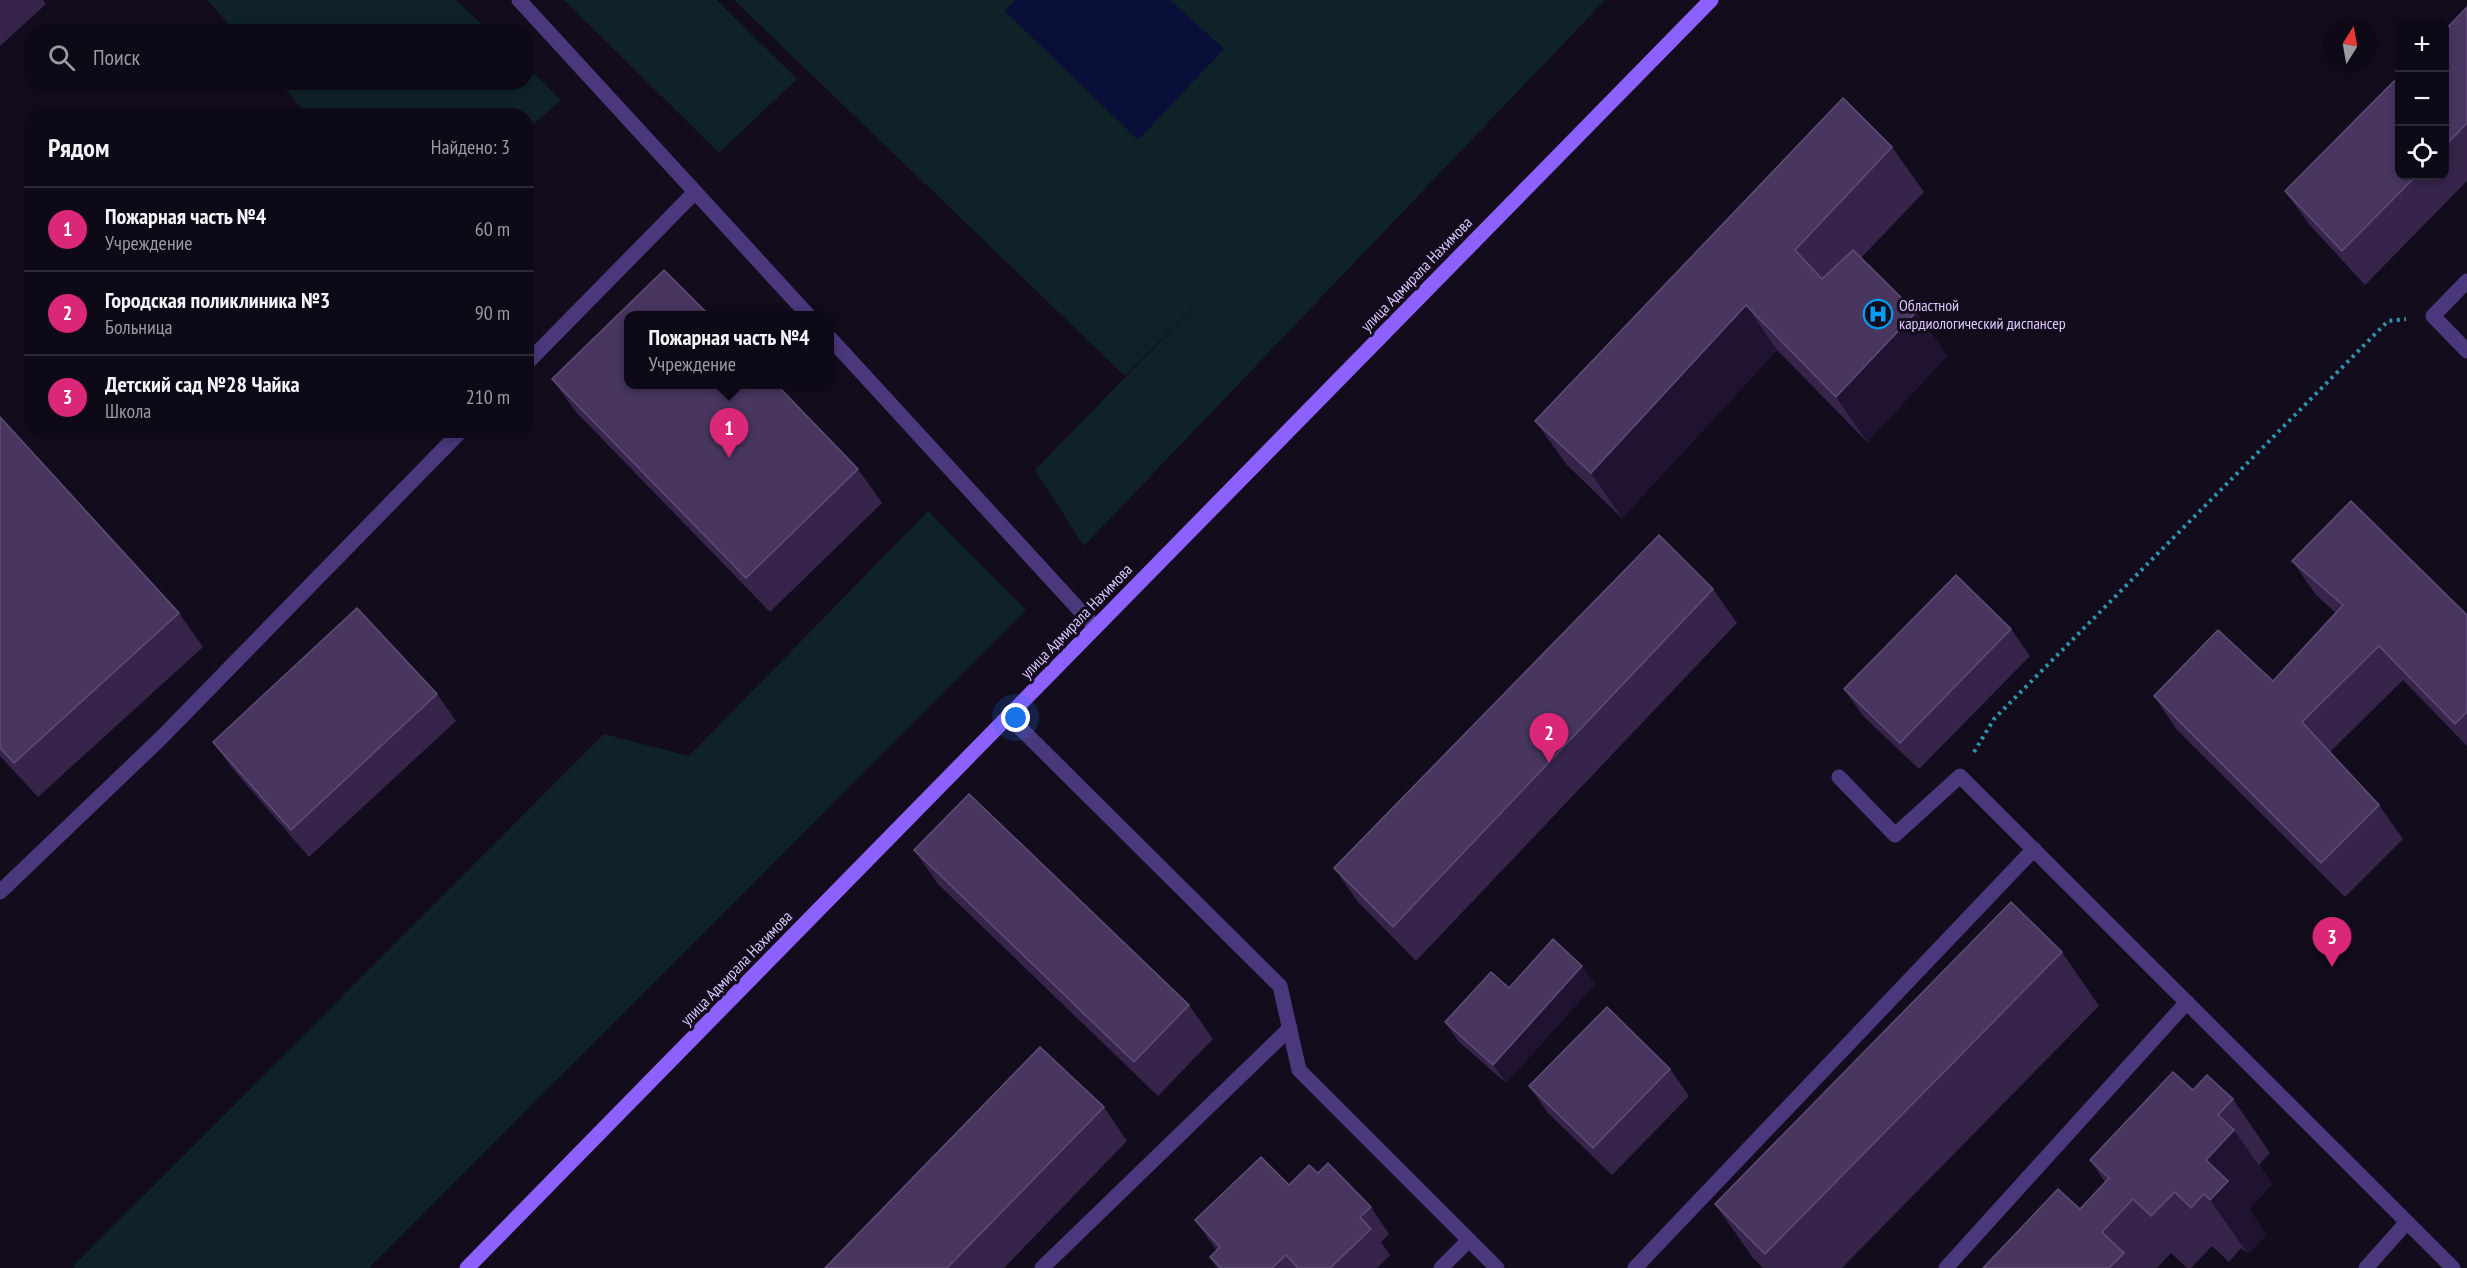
<!DOCTYPE html>
<html lang="ru">
<meta charset="utf-8">
<style>
:root{--surface:#0e0916;--page:#17121f;--text:#f1f3f6;--muted:#9b9aa1;--line:#2e2a35;--accent:#db2777}
body{margin:0;font-family:"PT Sans Narrow",sans-serif;background:var(--page);color:var(--text)}
.controls{position:absolute;right:18px;top:18px;display:grid;overflow:hidden;border-radius:12px;box-shadow:0 3px 9px #0003}
.controls button{width:54px;height:54px;display:grid;place-items:center;padding:0;border:0;border-bottom:2px solid var(--line);background:var(--surface);color:var(--text);font:30px sans-serif}
.compass{position:absolute;left:2323px;top:18px;width:54px;height:54px;border-radius:50%;background:var(--surface);box-shadow:0 3px 9px #0003;rotate:11deg}
.you{position:absolute;left:1016px;top:718px;width:21px;height:21px;margin:-15px;border:4px solid #fff;border-radius:50%;background:#1a73e8;box-shadow:0 0 0 9px #1a73e833}
.badge{display:grid;place-items:center;width:39px;height:39px;border-radius:50%;background:var(--accent);color:#fff;font-size:20px;font-weight:700}
.pin{position:absolute;translate:-50% -50px;filter:drop-shadow(0 2px 3px #0008)}
.pin::after{content:'';position:absolute;top:32px;width:21px;height:18px;background:inherit;clip-path:polygon(0 0,100% 0,50% 100%)}
.popup{position:absolute;left:624px;top:311px;width:210px;height:78px;box-sizing:border-box;display:grid;place-content:center;border-radius:12px;background:var(--surface);filter:drop-shadow(0 2px 4px #0005);font-size:20px;white-space:nowrap;color:var(--muted)}
.popup b{font-size:22px;color:var(--text)}
.popup::after{content:'';position:absolute;left:50%;top:100%;margin-left:-12px;border:12px solid transparent;border-top-color:var(--surface)}
.list{margin:0;padding:0;list-style:none}
h2{display:flex;justify-content:space-between;align-items:center;height:78px;margin:0;padding:0 24px;font-size:26px}
h2 small{font-size:20px;font-weight:400;color:var(--muted)}
.list li{display:grid;grid-template-columns:39px 1fr auto;gap:18px;align-items:center;box-sizing:border-box;height:84px;padding:0 24px;border-top:2px solid var(--line)}
.list b{display:block;font-size:22px;white-space:nowrap}
.list p{margin:0;font-size:20px;white-space:nowrap;color:var(--muted)}
.list em{font-size:20px;font-style:normal;color:var(--muted)}
.icon{flex:none;width:33px;height:33px;fill:none;stroke:currentColor;stroke-width:2;stroke-linecap:round;stroke-linejoin:round}
.map{position:relative;flex:none;width:2467px;height:1268px;overflow:hidden}
.search{position:absolute;background:var(--surface);box-shadow:0 3px 9px #0003;left:24px;top:24px;width:510px;height:66px;display:flex;align-items:center;gap:15px;box-sizing:border-box;padding:0 21px;border-radius:24px;color:var(--muted);font-size:22px}
.panel{position:absolute;background:var(--surface);box-shadow:0 3px 9px #0003;left:24px;top:108px;width:510px;height:330px;border-radius:24px}
.map>svg:first-child{display:block}
</style>
<div class="map">
<svg width="2467" height="1268" viewBox="0 0 2467 1268">
<rect width="100%" height="100%" fill="#130c1d"/>
<g fill="#0f2227">
<polygon points="207,0 456,0 489,31 235,31"/>
<polygon points="564,0 717,0 797,79 719,153"/>
<polygon points="734,0 1605,0 1084,546 1035,470 1248,251 1125,376"/>
<polygon points="527,67 561,100 527,130 526,116 308,115 279,83 526,82"/>
<polygon points="928,511 1026,610 369,1268 75,1268 73,1266 604,734 689,756"/>
</g>
<polygon fill="#090f39" points="1015,0 1170,0 1224,49 1138,140 1005,11"/>
<g fill="none" stroke-linecap="round" stroke-linejoin="round">
<polyline stroke="#2e95ad" stroke-width="4" stroke-dasharray="3 4.5" stroke-linecap="butt" points="1974,752 1994,719 2388,321 2406,319"/>
<g stroke="#4b377c" stroke-width="15">
<polyline points="519,0 809,316"/>
<polyline points="2467,281 2433,316 2467,351"/>
<polyline points="830,338 1095,627"/>
<polyline points="526,364 695,192"/>
<polyline points="1008,716 1280,986 1299,1070 1497,1268"/>
<polyline points="1839,777 1895,835 1960,776 2453,1268"/>
<polyline points="0,892 161,738 462,430"/>
<polyline points="1042,1268 1290,1028"/>
<polyline points="1441,1268 1469,1240"/>
<polyline points="1635,1268 2034,849"/>
<polyline points="1946,1268 2187,1002"/>
<polyline points="2366,1268 2407,1222"/>
</g>
<polyline stroke="#8c61fd" stroke-width="15" points="467,1268 1711,0"/>
</g>
<g fill="#36244b">
<polygon points="0,0 43,0 46,4 0,46"/>
<polygon points="2467,7 2467,181 2365,285 2309,224 2285,191 2400,176 2445,176 2445,30"/>
<polygon points="1892,147 1924,192 1861,258 1916,312 1947,356 1867,442 1777,350 1622,518 1567,465 1535,421"/>
<polygon points="552,379 858,469 882,503 770,612 576,412"/>
<polygon points="0,417 179,613 203,647 38,797 0,756"/>
<polygon points="2292,561 2467,615 2467,746 2403,680 2330,752 2379,805 2403,839 2345,897 2177,730 2154,696 2273,681 2336,613 2316,595"/>
<polygon points="1713,589 1737,623 1416,961 1358,902 1334,868"/>
<polygon points="2011,629 2030,656 1919,769 1863,716 1844,689"/>
<polygon points="437,694 456,721 309,857 232,768 213,742"/>
<polygon points="914,850 1189,1005 1213,1039 1158,1096 938,884"/>
<polygon points="2062,952 2099,1006 1842,1268 1763,1268 1753,1258 1715,1204"/>
<polygon points="1582,966 1595,984 1506,1083 1458,1041 1445,1022 1509,988"/>
<polygon points="1670,1069 1689,1096 1612,1175 1548,1113 1529,1086"/>
<polygon points="2193,1090 2233,1099 2270,1153 2259,1165 2272,1184 2249,1209 2266,1235 2248,1254 2241,1248 2229,1262 2212,1246 2191,1268 2187,1268 2171,1253 2157,1268 1983,1268 2080,1209 2105,1182 2090,1160"/>
<polygon points="1104,1107 1127,1141 1004,1268 825,1268"/>
<polygon points="1318,1173 1371,1207 1389,1234 1381,1242 1390,1255 1377,1268 1217,1268 1210,1257 1217,1251 1195,1220"/>
</g>
<g fill="#201331">
<polygon points="1746,305 1777,350 1622,518 1591,473"/>
<polygon points="1916,312 1947,356 1867,442 1836,397"/>
<polygon points="1582,966 1595,984 1506,1083 1493,1065"/>
<polygon points="2234,1130 2272,1184 2249,1209 2266,1235 2248,1254 2210,1200 2206,1160"/>
</g>
<g fill="#48365f" stroke="#5f4d78" stroke-width="1.5">
<polygon points="2467,7 2467,123 2445,146 2445,30"/>
<polygon points="2400,75 2400,176 2416,176 2342,251 2285,191"/>
<polygon points="1843,98 1892,147 1795,250 1822,279 1853,250 1916,312 1836,397 1746,305 1591,473 1535,421"/>
<polygon points="664,270 709,315 628,315 628,384 776,384 858,469 746,578 552,379"/>
<polygon points="0,417 179,613 14,763 0,748"/>
<polygon points="2351,501 2467,615 2467,712 2455,724 2379,646 2302,722 2379,805 2321,863 2154,696 2218,630 2273,681 2343,605 2292,561"/>
<polygon points="1659,535 1713,589 1393,927 1334,868"/>
<polygon points="1956,575 2011,629 1900,743 1844,689"/>
<polygon points="357,608 437,694 291,830 213,742"/>
<polygon points="969,794 1189,1005 1134,1062 914,850"/>
<polygon points="2011,902 2062,952 1765,1254 1715,1204"/>
<polygon points="1553,939 1582,966 1493,1065 1445,1022 1491,972 1509,988"/>
<polygon points="1607,1007 1670,1069 1593,1148 1529,1086"/>
<polygon points="1040,1047 1104,1107 947,1268 825,1268"/>
<polygon points="2173,1072 2193,1090 2207,1075 2233,1099 2218,1115 2234,1130 2206,1160 2228,1181 2210,1200 2204,1194 2191,1208 2175,1192 2151,1216 2133,1199 2102,1232 2124,1253 2109,1268 1983,1268 2058,1189 2080,1209 2109,1178 2090,1160"/>
<polygon points="1261,1157 1289,1185 1309,1165 1318,1173 1328,1163 1371,1207 1360,1217 1371,1229 1330,1268 1298,1268 1286,1255 1272,1268 1221,1268 1210,1257 1220,1247 1195,1220"/>
</g>
<defs>
<g id="hospital-ring" transform="scale(1.5)"><circle r="9.5" fill="#130c1d" stroke="#039df1" stroke-width="1.5"/><path d="M-5-5h3v3.5h4V-5h3V5h-3V1.5h-4V5h-3Z" fill="#039df1"/></g>
</defs>
<g fill-rule="evenodd">
<use href="#hospital-ring" x="1878" y="314"/>
</g>
<g text-anchor="middle" dominant-baseline="central" stroke-width="6" stroke-linejoin="round" paint-order="stroke">
<g font-size="16" fill="#ddc9fe" stroke="#130c1d">
<text transform="translate(1416 274) rotate(-46)">улица Адмирала Нахимова</text>
<text transform="translate(1076 621) rotate(-46)">улица Адмирала Нахимова</text>
<text transform="translate(736 968) rotate(-46)">улица Адмирала Нахимова</text>
</g>
<g font-size="16" fill="#ddc9fe" stroke="#130c1d" text-anchor="start">
<text x="1899" y="305">Областной<tspan x="1899" dy="18">кардиологический диспансер</tspan></text>
</g>
</g>
</svg>
<div class="controls">
<button>+</button>
<button>−</button>
<button><svg class="icon" aria-label="locate" viewBox="0 0 24 24"><circle cx="12" cy="12" r="6"/><path d="M12 2v4M12 18v4M2 12h4M18 12h4"/></svg></button>
</div>
<svg class="compass" viewBox="-18 -18 36 36"><path d="M0-13l5 13h-10z" fill="#e53935"/><path d="M0 13l5-13h-10z" fill="#9b9aa1"/></svg>
<div class="you"></div>
<div class="pin badge" style="left:729px;top:458px">1</div>
<div class="popup"><b>Пожарная часть №4</b>Учреждение</div>
<div class="pin badge" style="left:1549px;top:763px">2</div>
<div class="pin badge" style="left:2332px;top:967px">3</div>
<div class="search"><svg class="icon" aria-label="search" viewBox="0 0 24 24"><circle cx="10" cy="10" r="6"/><path d="M15 15l6 6"/></svg>Поиск</div>
<section class="panel">
<h2>Рядом<small>Найдено: 3</small></h2>
<ul class="list">
<li><span class="badge">1</span><div><b>Пожарная часть №4</b><p>Учреждение</p></div><em>60 m</em></li>
<li><span class="badge">2</span><div><b>Городская поликлиника №3</b><p>Больница</p></div><em>90 m</em></li>
<li><span class="badge">3</span><div><b>Детский сад №28 Чайка</b><p>Школа</p></div><em>210 m</em></li>
</ul>
</section>
</div>
